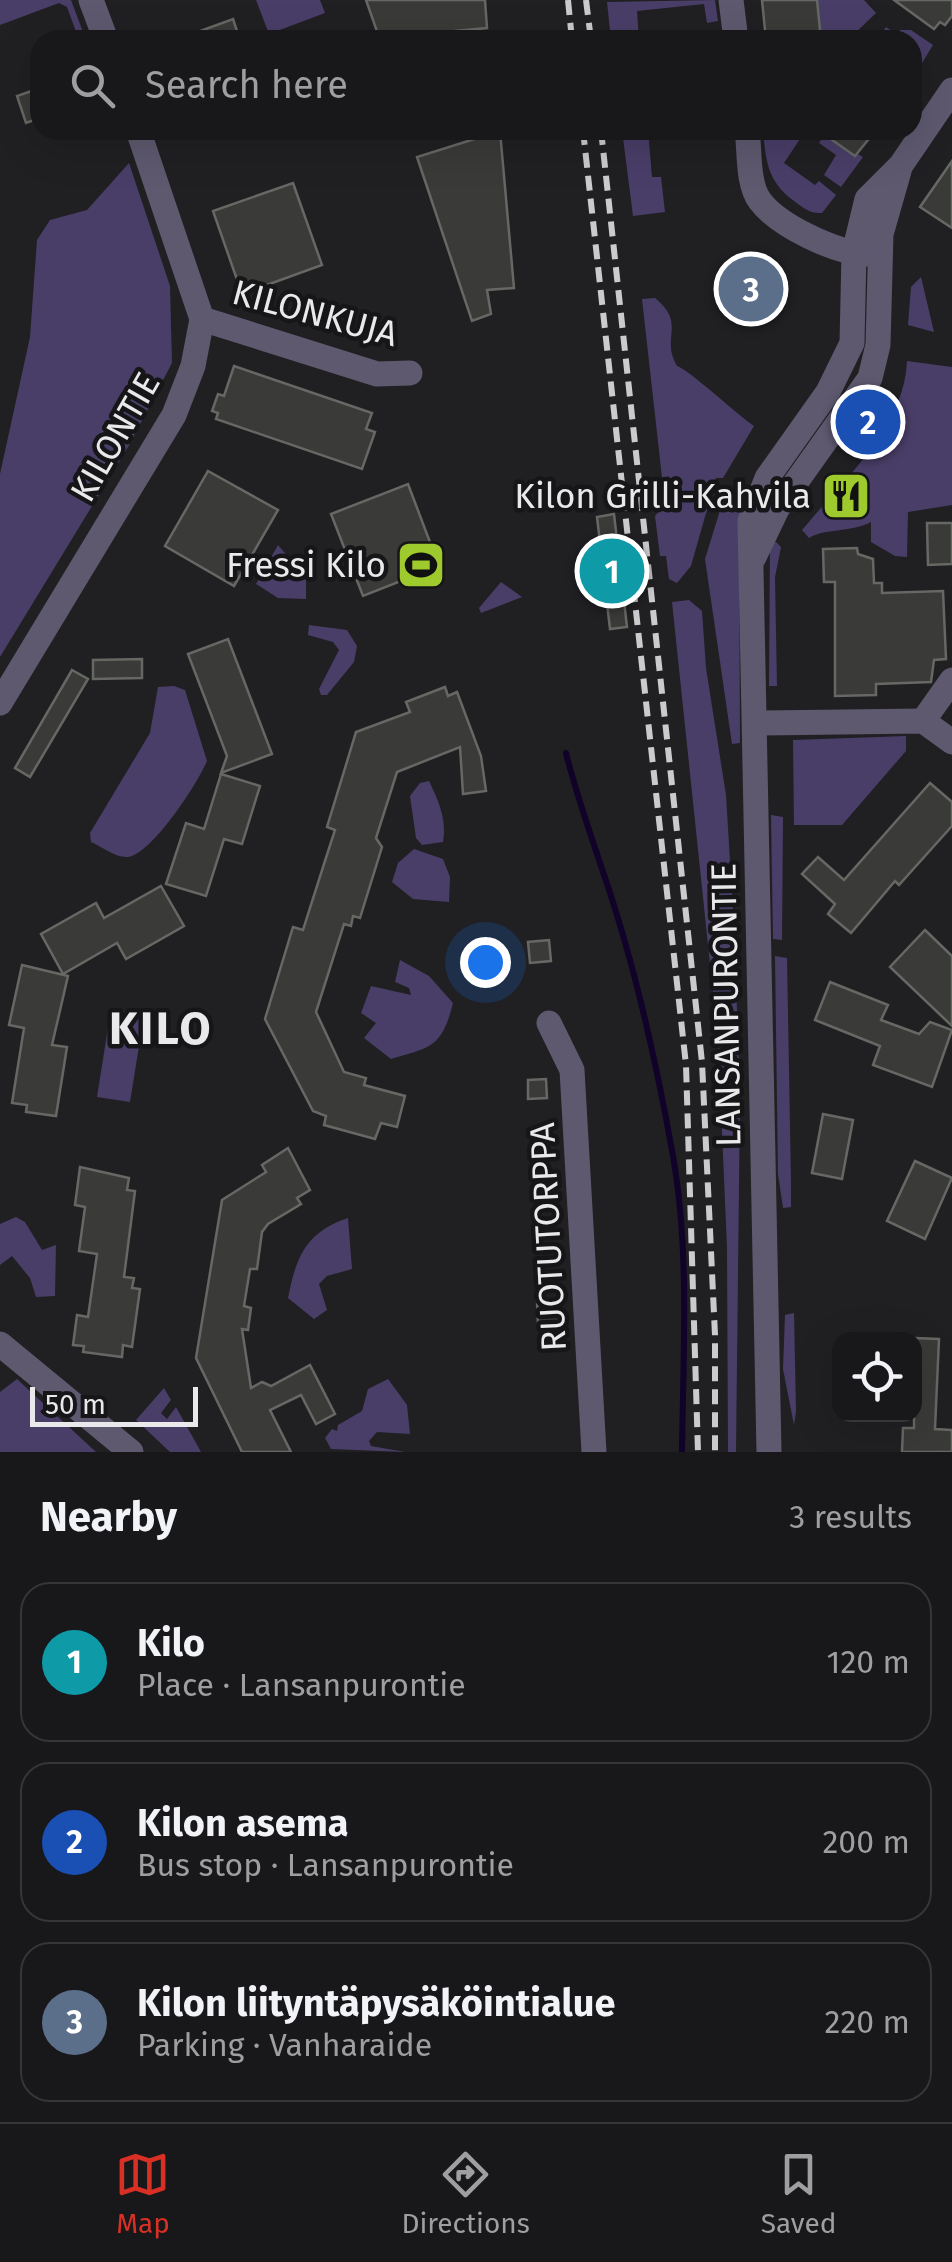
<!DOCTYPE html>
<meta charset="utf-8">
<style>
:root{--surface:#18171a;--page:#252427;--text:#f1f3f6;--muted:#9f9fa2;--line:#363639;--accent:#d93025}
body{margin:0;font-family:"Fira Sans",sans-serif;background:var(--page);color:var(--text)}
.controls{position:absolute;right:30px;bottom:30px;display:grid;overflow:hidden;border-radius:20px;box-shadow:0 10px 40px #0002}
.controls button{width:90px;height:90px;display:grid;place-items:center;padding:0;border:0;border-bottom:2px solid var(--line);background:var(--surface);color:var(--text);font:50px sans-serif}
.scale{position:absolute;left:30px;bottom:25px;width:168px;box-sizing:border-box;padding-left:10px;border:5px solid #e9e9eb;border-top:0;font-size:28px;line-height:35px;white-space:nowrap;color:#e9e9eb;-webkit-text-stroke:8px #161619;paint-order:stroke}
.you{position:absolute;left:485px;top:962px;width:35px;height:35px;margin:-25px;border:8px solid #fff;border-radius:50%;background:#1a73e8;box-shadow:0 0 0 15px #1a73e833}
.badge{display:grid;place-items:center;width:65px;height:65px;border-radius:50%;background:var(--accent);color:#fff;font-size:32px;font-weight:700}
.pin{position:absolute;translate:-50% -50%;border:5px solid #fff;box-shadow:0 2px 10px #0006}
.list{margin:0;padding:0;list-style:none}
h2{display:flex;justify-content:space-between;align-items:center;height:130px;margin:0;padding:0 40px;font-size:42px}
h2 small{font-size:32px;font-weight:400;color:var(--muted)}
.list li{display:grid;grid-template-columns:65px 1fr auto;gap:30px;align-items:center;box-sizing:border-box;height:160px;margin:0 20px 20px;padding:0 20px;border:2px solid var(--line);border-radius:30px}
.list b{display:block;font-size:38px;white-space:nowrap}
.list p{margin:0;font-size:32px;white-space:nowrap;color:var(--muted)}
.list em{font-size:32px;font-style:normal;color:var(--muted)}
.icon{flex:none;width:55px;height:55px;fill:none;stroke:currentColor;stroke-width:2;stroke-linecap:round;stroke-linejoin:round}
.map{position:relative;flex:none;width:952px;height:1452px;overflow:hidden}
.search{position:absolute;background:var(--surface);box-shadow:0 10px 40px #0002;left:30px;right:30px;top:30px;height:110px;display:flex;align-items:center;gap:25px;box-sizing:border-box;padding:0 35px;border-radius:30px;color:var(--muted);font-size:38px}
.sheet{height:670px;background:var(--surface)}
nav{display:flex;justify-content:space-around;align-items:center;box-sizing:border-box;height:140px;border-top:2px solid var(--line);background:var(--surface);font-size:28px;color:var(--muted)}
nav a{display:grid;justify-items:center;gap:5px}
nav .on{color:var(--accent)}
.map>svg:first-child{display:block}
</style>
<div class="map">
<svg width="952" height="1452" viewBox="0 0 952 1452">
<rect width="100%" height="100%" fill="#201f22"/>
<g fill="#493e68">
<polygon points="0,0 71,0 86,40 79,40 67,7 59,3 0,25"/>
<polygon points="256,0 320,0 325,13 269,34"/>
<polygon points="715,0 718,21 707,23 704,4 637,11 639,40 611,40 607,2"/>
<polygon points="804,0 864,0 876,13 848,40 821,40 817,4"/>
<polygon points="886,27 898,35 900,30 911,30 933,45 913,78 912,40 877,40"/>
<polygon points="622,130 648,130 652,177 661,177 665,212 633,216"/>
<path d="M763,130H779L800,139L784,163L815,185L819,181L836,195L822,213C810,214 804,208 794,201C767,181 766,161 763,130Z"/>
<polygon points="827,131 831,139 863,157 841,187 824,175 836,155 819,143"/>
<polygon points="129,163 170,286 172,363 128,447 0,657 0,474 30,337 37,240 50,220 87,210"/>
<polygon points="921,277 934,332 908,325 911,287"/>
<path d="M655,298C687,324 660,337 677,366C688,369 738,415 754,426L723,478H716L691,566L677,583L669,579L666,556H660L655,516L665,504L642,299Z"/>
<path d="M907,361L952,367V505L908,512L907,557L895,556L871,542V522C849,533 825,528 809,538L802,530C841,483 905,426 907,361Z"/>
<polygon points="733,499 743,502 739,526 740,743 732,744 705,559 722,504"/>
<polygon points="776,542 781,547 775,577 777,686 769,686 770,544"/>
<polygon points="278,545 306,578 306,599 278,598 256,584"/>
<polygon points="501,582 522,597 481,613 479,608"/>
<polygon points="689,600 702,611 706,668 726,795 734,927 740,1097 736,1452 728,1452 727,1247 718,1040 672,602"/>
<polygon points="309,625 347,630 357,646 354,662 327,695 321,695 319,689 339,650 333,642 308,635"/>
<path d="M174,686L185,690L207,761C198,783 152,854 128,857C116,858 102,847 91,842L90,833L150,733L158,687Z"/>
<polygon points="906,736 906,751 842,825 794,825 793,740"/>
<path d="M429,781C438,800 447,819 443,842L422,845L416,838L410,796L420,783Z"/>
<polygon points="771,815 783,817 782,940 773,939"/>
<polygon points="414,849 443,859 450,877 449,902 413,899 392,882 398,863"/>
<polygon points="775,956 787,958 791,1183 791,1207 783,1208 778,1174"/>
<path d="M400,960L429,976L453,1003C442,1047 432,1047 391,1059L364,1038L376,1023L361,1013L371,986L411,995L409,988L395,982Z"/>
<polygon points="111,1009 144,1015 130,1102 97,1097"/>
<polygon points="16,1217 25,1222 42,1250 56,1245 55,1296 36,1297 30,1278 12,1256 0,1265 0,1224"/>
<path d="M348,1218L352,1269L327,1276L319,1284L327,1310L314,1319L288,1298C296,1257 306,1232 348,1218Z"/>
<polygon points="794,1313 796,1411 794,1425 783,1369 785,1315"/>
<polygon points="17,1379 96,1452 0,1452 0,1392"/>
<polygon points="388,1379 407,1405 410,1434 377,1432 369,1441 371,1446 405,1452 331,1449 325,1438 332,1429 337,1431 338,1425 362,1411 368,1389"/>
<polygon points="164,1388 171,1400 161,1413 167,1419 176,1407 201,1452 170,1452 136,1420"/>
</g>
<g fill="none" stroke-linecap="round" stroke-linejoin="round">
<path stroke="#100229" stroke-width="6" d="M566,753C576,793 589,830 602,869C634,961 656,1060 673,1156C690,1254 683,1354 682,1452"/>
</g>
<g fill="#3a3b38" stroke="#666864" stroke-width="2.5">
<polygon points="366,0 485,0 487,28 456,31 456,40 380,40"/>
<polygon points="762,0 817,0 821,40 766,40"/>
<polygon points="894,0 952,0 952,16 945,25 940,22 934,29"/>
<polygon points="233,19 240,40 182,40 181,38"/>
<polygon points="40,88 40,118 26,123 17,96"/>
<polygon points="818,130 876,130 855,156"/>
<polygon points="500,131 514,288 487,290 491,314 472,321 417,157"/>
<polygon points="952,161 952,228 920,207"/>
<polygon points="293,183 322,265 242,294 213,211"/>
<polygon points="234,366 372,413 366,429 375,432 362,469 216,419 218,413 212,411 218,394 224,396"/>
<polygon points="208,471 278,510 234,586 165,546"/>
<polygon points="408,484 439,566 363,596 331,514"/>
<polygon points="614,514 627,627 610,629 597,517"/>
<polygon points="927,523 952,523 952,564 928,565"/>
<polygon points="857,548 858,554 873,559 874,583 882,583 882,593 943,591 946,659 934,660 931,682 876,684 876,695 835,696 835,582 824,582 823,549"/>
<polygon points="228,639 272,754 221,773 227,756 188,654"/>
<polygon points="142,659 142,678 93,679 93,660"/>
<polygon points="72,670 88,679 30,777 15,768"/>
<polygon points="445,687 448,696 457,692 481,756 486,791 463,794 460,747 397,772 376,838 382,847 360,918 353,916 351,926 344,924 316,1012 344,1072 366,1078 364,1085 405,1096 397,1127 381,1123 375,1139 324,1125 326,1116 313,1111 265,1019 293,927 303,930 324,864 335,830 327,827 356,732 410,712 406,702"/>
<polygon points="221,774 260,786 242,844 224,839 206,896 166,884 186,823 204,829"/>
<polygon points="930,783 952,802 952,826 899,885 895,881 851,933 828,914 835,904 802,874 818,857 844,880"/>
<polygon points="161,886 184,926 126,959 117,943 63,974 41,934 96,903 104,918"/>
<polygon points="925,930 952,956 952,1026 890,967"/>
<polygon points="549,940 551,961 530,963 528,942"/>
<polygon points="22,965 68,976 52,1045 67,1047 56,1116 26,1112 27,1105 12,1103 24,1028 9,1025"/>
<polygon points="830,982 888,1005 881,1020 919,1034 930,1022 952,1030 932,1087 873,1065 880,1046 815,1020"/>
<polygon points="546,1079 547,1098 528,1099 528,1080"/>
<polygon points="823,1114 853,1120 842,1179 812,1173"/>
<polygon points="288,1148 310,1190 297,1198 301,1204 268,1224 262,1232 257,1269 250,1269 244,1306 251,1308 248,1330 242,1329 251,1388 262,1382 271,1386 310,1365 335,1414 316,1424 301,1395 270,1410 291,1452 242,1452 196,1358 222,1200 266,1172 262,1165"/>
<polygon points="915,1161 952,1178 925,1239 887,1221"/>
<polygon points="80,1167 129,1178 127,1190 135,1191 124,1277 134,1278 132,1288 140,1289 132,1347 123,1345 122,1357 83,1352 84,1346 73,1345 77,1315 88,1317 97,1254 79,1251 85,1207 75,1205"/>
<polygon points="559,1299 560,1323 538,1325 537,1300"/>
<polygon points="914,1338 939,1339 935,1429 952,1430 952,1452 902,1452 903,1428 914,1428"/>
</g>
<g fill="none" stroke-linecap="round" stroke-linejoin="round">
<g stroke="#5e596f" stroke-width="25">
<polyline points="91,0 106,40"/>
<polyline points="731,0 736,40"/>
<path d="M747,130C750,150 747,184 760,201C779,226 836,253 867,254"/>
<polyline points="202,319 377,374 410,373"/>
<polyline points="754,557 777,509 870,378 878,345 881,234 899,171"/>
<polyline points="0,703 174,415 193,366 202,319 138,130"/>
<polyline points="923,721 952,680"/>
<polyline points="756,723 923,721 952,742"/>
<polyline points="549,1023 572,1070 594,1452"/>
<polyline points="0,1344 131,1452"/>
<polyline points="769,1452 750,521 767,478 828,392 852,343 854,253 867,199 901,165 952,90"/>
</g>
<g stroke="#cbcbcd" stroke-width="6" stroke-dasharray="15 8" stroke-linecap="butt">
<polyline points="568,0 572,40"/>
<polyline points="586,0 591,40"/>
<polyline points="583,130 686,1065 698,1452"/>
<polyline points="601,130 702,1062 715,1335 715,1452"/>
</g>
</g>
<defs>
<g id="restaurant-square" transform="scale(2.5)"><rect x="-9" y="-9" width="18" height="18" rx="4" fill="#9fca2d" stroke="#161619"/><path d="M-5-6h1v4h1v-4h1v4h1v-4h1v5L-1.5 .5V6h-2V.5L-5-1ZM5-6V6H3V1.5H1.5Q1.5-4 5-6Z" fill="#111"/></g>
<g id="stadium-square" transform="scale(2.5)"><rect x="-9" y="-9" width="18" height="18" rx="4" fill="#9fca2d" stroke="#161619"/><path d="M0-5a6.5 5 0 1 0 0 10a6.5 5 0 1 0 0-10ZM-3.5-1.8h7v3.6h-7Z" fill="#111"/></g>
</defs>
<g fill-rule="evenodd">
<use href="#restaurant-square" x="846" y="496"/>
<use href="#stadium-square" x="421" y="565"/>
</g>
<g text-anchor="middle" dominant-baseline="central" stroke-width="9" stroke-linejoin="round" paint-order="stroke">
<g font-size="35" fill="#e9e9eb" stroke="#161619">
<text transform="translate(315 313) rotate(15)">KILONKUJA</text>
<text transform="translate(115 437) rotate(-60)">KILONTIE</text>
<text transform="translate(726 1005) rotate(-91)">LANSANPURONTIE</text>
<text transform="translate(548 1237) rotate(-93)">RUOTUTORPPA</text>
</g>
<g font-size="35" fill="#e9e9eb" stroke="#161619" text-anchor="end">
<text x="811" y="496">Kilon Grilli-Kahvila</text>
<text x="386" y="565">Fressi Kilo</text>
</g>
<g font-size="45" font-weight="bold" letter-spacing="2.5" fill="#e9e9eb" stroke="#161619">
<text x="161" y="1029">KILO</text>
</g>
</g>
</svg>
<div class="controls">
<button><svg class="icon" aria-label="locate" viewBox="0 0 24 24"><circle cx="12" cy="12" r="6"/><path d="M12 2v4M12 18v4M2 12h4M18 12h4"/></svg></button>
</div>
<div class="scale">50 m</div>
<div class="you"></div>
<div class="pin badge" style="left:612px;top:571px;background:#0f9aa8">1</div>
<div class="pin badge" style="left:868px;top:422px;background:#1a4fb4">2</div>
<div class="pin badge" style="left:751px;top:289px;background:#5c6f8a">3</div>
<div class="search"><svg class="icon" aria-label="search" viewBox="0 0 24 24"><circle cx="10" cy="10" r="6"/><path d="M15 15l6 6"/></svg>Search here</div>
</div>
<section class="sheet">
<h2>Nearby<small>3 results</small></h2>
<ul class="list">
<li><span class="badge" style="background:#0f9aa8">1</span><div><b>Kilo</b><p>Place · Lansanpurontie</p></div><em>120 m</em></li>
<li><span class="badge" style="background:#1a4fb4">2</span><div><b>Kilon asema</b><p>Bus stop · Lansanpurontie</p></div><em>200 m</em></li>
<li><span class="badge" style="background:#5c6f8a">3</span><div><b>Kilon liityntäpysäköintialue</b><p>Parking · Vanharaide</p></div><em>220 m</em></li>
</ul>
</section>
<nav>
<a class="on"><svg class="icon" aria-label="map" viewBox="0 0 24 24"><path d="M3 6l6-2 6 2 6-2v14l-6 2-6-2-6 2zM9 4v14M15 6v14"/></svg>Map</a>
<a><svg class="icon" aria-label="directions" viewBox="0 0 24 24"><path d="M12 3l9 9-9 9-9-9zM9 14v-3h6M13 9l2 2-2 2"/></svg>Directions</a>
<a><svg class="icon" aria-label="saved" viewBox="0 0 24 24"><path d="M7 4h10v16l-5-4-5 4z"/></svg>Saved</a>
</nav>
